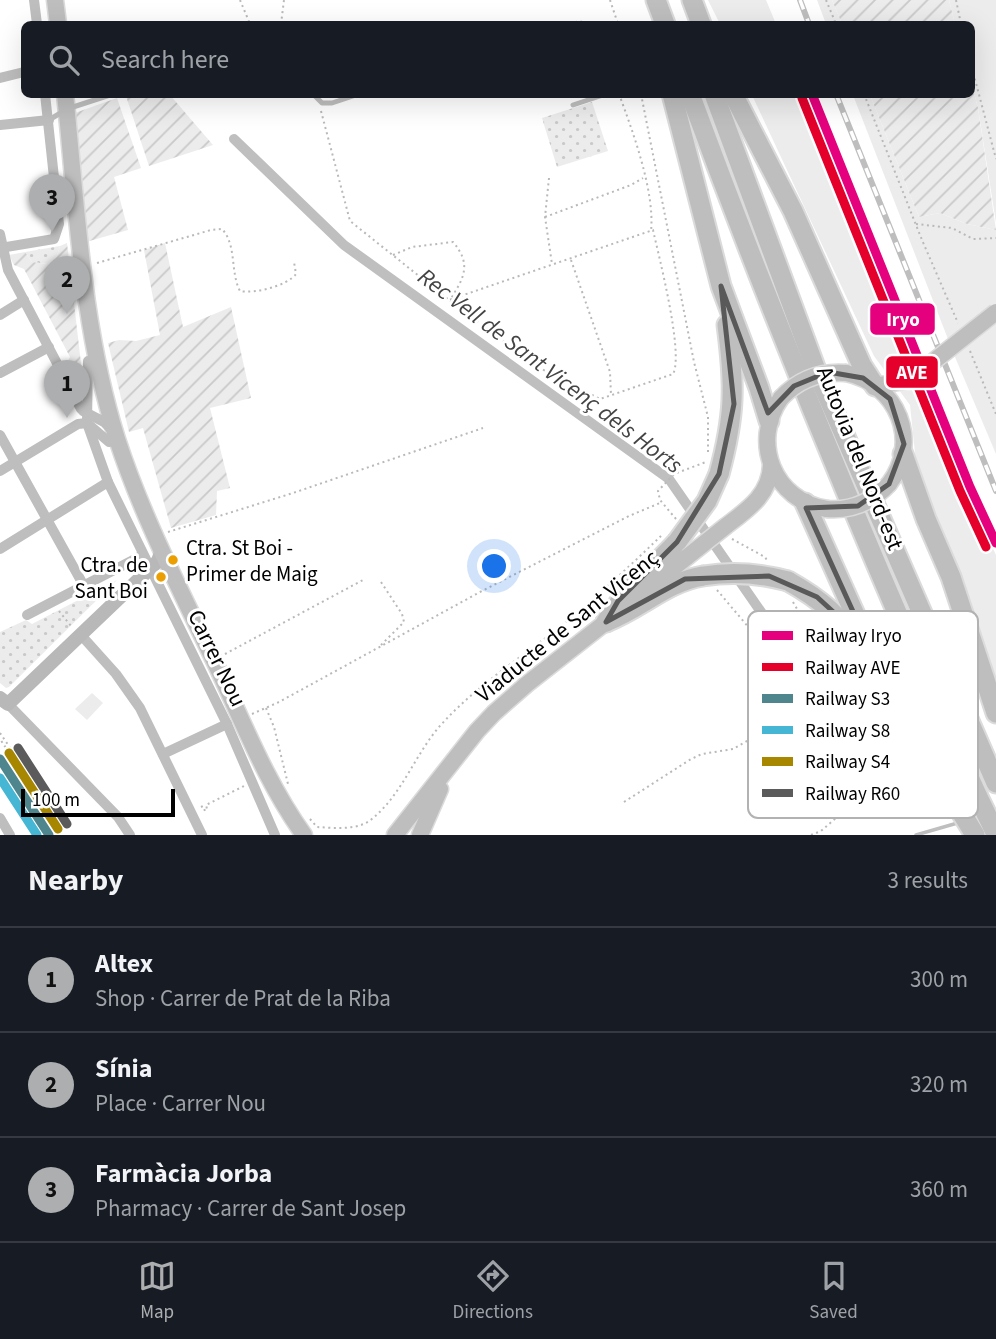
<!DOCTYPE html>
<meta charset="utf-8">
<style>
:root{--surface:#171b24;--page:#242831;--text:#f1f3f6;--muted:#9ea1a6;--line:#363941;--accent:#adaeaf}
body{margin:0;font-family:"Source Sans 3",sans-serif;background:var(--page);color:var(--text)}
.scale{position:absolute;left:21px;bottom:18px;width:154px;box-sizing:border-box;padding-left:7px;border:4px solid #000;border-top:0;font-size:19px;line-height:24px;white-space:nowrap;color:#000;-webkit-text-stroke:5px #fff;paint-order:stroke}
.you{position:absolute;left:495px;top:567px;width:24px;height:24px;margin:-18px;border:5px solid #fff;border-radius:50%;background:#1a73e8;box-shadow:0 0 0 10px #1a73e833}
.badge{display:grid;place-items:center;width:46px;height:46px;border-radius:50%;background:var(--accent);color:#111;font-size:23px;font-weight:700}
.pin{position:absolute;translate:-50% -58px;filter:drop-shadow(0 2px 4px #0008)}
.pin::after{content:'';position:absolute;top:37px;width:24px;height:21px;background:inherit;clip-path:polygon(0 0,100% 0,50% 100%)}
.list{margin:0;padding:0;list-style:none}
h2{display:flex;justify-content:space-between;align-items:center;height:91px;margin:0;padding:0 28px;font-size:30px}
h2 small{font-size:23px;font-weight:400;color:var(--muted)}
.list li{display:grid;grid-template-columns:46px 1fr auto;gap:21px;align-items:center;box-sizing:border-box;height:105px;padding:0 28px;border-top:2px solid var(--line)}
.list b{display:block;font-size:26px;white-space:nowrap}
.list p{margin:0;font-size:23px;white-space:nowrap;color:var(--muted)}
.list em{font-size:23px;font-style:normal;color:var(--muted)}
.icon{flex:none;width:38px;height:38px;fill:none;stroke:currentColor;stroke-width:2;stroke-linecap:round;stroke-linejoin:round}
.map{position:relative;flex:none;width:996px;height:835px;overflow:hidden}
.search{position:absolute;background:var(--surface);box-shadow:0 7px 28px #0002;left:21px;right:21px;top:21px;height:77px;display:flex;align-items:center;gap:18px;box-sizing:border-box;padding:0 24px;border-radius:10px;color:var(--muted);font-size:26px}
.sheet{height:406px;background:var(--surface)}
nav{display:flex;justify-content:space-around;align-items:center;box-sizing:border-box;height:98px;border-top:2px solid var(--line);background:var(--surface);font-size:19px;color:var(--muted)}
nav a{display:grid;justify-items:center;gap:4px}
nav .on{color:var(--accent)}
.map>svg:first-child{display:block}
</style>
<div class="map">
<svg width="996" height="835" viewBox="0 0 996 835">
<defs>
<pattern id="park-dots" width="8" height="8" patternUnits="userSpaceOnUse" patternTransform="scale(1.75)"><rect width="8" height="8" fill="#ececec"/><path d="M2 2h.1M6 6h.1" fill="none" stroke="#c9c9c9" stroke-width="1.8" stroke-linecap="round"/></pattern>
<pattern id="garden-furrows" width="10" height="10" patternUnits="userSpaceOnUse" patternTransform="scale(1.75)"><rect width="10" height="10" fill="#ececec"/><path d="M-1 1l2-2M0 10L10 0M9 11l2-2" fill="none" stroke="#c9c9c9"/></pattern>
</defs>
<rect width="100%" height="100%" fill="#fff"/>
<g fill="#ececec">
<polygon points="708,0 766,0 776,24 720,24"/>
<polygon points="817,0 832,0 842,24 826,24"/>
<polygon points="949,0 996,0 996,223 978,108 972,85 972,24 955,24"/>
<polygon points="752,95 803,95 894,330 996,555 996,696 917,472 910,405 874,356"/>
<polygon points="853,95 870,95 919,217 940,213 967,224 996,230 996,454 955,357"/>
<polygon points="92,693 103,703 87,720 75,709"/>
</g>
<g fill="url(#park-dots)">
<polygon points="592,102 608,151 557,167 542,118"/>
<polygon points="60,246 57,256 48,264 32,262 25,252"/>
<polygon points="117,580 9,687 6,688 0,683 0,632 26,620 32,624"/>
</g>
<g fill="url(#garden-furrows)">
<polygon points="832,0 949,0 955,24 842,24"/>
<polygon points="972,85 978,108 996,230 967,224 940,213 919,217 870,95 972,94"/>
<polygon points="129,94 170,95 213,145 149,166 126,96"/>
<polygon points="117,98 141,168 114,177 128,230 86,242 72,114"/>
<polygon points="67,243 82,372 81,380 77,384 71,381 64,368 70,357 24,269 14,265 9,255 25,252 32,262 48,264 57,256 60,246"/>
<polygon points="165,243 183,327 231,307 251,398 210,408 230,488 217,491 216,515 171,528 143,428 129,432 108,343 119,340 136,341 160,335 144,250"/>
</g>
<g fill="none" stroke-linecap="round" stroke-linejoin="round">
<polyline stroke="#bfbfbf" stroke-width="3.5" points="916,835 961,822"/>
<polyline stroke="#bfbfbf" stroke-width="10" points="234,139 344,245 669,479 874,775"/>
<g stroke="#dbdbdb" stroke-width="19">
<g id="primary">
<polyline points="55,0 58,24"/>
<path d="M65,94C77,209 82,328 117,439C143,519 183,595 219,671C245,727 268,785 304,835"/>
<path d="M846,373C898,384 921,442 889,484"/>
<polyline points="875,386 910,380"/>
<path d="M781,398C750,442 774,501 827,509"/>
<path d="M726,526C747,510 770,495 771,465"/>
<polyline points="632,601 687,557"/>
<polyline points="395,835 477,731 494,713 527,684 615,615"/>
<polyline points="420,835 440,789"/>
</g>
</g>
<g stroke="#dbdbdb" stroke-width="23">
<g id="highway">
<polyline points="656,0 665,24"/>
<polyline points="692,0 701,24"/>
<polyline points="672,94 721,286 759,388 769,421"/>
<path d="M690,94C778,332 874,566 978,797"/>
<polyline points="714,94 816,370 996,783"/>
<polyline points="733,94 793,211 862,366 875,386"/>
<polyline points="903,454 926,519 951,577 996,713"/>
<path d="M719,474C735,415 735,385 727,325"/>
<polyline points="805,503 890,693 955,802"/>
<path d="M788,581C820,599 841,616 861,649"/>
<path d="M606,622C642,608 666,582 703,576"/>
<path d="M606,622C624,591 653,568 677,542"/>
</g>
</g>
<g stroke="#b9b9b9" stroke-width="2" stroke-dasharray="2 3.5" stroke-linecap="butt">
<polyline points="240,0 250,24"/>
<polyline points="610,0 618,24"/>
<polyline points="826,0 836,24"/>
<polyline points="956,0 961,24"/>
<polyline points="281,24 284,0"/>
<polyline points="570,24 579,21 590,24"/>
<polyline points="972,68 996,159"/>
<path d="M619,94C633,132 655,192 651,231"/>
<polyline points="641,94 694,362 708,417 708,454"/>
<polyline points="864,94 922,240 958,323"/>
<path d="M321,111L350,221L449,300L536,366L600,399L673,374C684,354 659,257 653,230L449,300"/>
<polyline points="549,178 545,217 552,264"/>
<polyline points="545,217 631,185 643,178"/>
<polyline points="916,224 952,228 973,239 996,238"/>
<path d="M393,255L412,247L453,242C472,264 464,278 450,300"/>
<polyline points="571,260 610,372 611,395"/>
<path d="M97,263L211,230L222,229C237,245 230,272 240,291C254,294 287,286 296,274L294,262"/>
<polyline points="970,351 996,414"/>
<polyline points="676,519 660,500 658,491 674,474 706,462"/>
<polyline points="168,532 293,493 483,428"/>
<polyline points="732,539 765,557 768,562"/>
<polyline points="717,590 750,629 784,686 854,782 851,805"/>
<path d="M793,602C806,624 819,647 833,669C854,702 896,747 897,788"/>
<polyline points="59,611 71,626"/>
<polyline points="381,645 404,622 402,614 381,582"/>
<polyline points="225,654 363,580"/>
<polyline points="266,708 274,727 288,784"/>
<polyline points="252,714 279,702 480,592 629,516 660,503"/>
<polyline points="0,733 11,749 8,751 0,739"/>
<polyline points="624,802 691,759 702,754 733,749 801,710"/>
<polyline points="201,807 203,806 205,811 207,809 206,805 244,786"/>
<path d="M310,819L317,827C335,828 359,831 373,818C402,794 415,755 439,727C477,684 527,654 571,618C602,592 633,563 662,535"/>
<polyline points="811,835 821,831 851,805 897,788 942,809"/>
</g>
<g stroke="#bebebe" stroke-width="5">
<polyline points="313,94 322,103 332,103 359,94"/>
<polyline points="573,105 606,94"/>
<polyline points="49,120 67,109 113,94"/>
</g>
<g stroke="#bebebe" stroke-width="10">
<polyline points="34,0 37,24"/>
<polyline points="0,78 24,72"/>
<polyline points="0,125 49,120"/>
<polyline points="0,234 8,270 81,409"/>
<polyline points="0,248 54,239 59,224 45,94"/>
<polyline points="0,315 24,300"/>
<polyline points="88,361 87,423 108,482 227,724 275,835"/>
<polyline points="0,373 49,347"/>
<polyline points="83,411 104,422 113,431"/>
<polyline points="0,435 84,586"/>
<polyline points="0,471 78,424 87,423 109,442"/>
<polyline points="0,549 108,482"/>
<polyline points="27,615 143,555"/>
<polyline points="81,635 116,674 140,708 202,835"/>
<polyline points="8,704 118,817 130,835"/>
<polyline points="163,754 227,724"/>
<polyline points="0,818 10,835"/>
</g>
<polyline stroke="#b8b8b8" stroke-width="14" points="0,698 8,704 158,561 162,550"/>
<use href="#primary" stroke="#bebebe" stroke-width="16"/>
<use href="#highway" stroke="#bebebe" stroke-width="19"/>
<g stroke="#bebebe" stroke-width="6">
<g id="rail">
<polyline points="800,0 809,24"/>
<polyline points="836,94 996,491"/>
</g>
</g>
<use href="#rail" stroke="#fff" stroke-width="3.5" stroke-dasharray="10" stroke-linecap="butt"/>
<g stroke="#dbdbdb" stroke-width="19" stroke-linecap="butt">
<g id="primary-bridge">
<polyline points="910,380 996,312"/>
<path d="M781,398C799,379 820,371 846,373"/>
<path d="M827,509C852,511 872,502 889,484"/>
<polyline points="687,557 726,526"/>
</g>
</g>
<g stroke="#dbdbdb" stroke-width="23" stroke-linecap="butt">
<g id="highway-bridge">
<polyline points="677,542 707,501 719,474"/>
<path d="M703,576C733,571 759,573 788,581"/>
<polyline points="978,797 996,834"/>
<polyline points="955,802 975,835"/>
</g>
</g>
<use href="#primary-bridge" stroke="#bebebe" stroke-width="16"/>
<use href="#highway-bridge" stroke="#bebebe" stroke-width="19"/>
<g stroke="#fff" stroke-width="14">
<polyline id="rail-1" points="812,94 970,487 996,543"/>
</g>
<g stroke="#fff" stroke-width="14">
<polyline id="rail-2" points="802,98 960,491 986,547"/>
</g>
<g stroke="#fff" stroke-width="14">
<polyline id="rail-3" points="0,759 49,835"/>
</g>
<g stroke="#fff" stroke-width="14">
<polyline id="rail-4" points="0,778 37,835"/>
</g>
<g stroke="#fff" stroke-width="14">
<polyline id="rail-5" points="9,753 58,829"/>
</g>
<g stroke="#fff" stroke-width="14">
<polyline id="rail-6" points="18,748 67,824"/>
</g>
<use href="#rail-1" stroke="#e5007d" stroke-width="9"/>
<use href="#rail-2" stroke="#e4002b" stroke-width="9"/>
<use href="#rail-3" stroke="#4f868e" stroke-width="9"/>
<use href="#rail-4" stroke="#45b6d3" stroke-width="9"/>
<use href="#rail-5" stroke="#a78600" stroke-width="9"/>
<use href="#rail-6" stroke="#5b5b5b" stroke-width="9"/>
</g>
<path fill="none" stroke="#595959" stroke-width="5" stroke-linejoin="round" d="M721,286L768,413L794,386L828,372L863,378L890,399L904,444L889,484L858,506L806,508L890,693L840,618L817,597L769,576L685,579L606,622L618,601L677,542L719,474L734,404Z"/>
<g fill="#eb9e00" stroke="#fff" stroke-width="2.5">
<circle cx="173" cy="560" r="6"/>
<circle cx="161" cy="577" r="6"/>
</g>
<g text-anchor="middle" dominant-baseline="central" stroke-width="6" stroke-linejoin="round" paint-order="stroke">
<g font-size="21" fill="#000" stroke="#fff" text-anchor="start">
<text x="186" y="548">Ctra. St Boi -<tspan x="186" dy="26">Primer de Maig</tspan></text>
<text x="148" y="565" text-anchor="end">Ctra. de<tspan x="148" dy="26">Sant Boi</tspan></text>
</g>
<g font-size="23" fill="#000" stroke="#fff">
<text transform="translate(860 458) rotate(68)">Autovia del Nord-est</text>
<text transform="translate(567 626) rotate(-39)">Viaducte de Sant Vicenç</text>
<text transform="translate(217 658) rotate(64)">Carrer Nou</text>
</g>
<g font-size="24" font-style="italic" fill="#444" stroke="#fff">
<text transform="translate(550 371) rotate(37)">Rec Vell de Sant Vicenç dels Horts</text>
</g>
</g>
<rect x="748" y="611" width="230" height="207" rx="10" fill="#fff" stroke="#b2b2b2" stroke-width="2"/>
<rect x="762" y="631" width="31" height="9" fill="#e5007d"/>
<rect x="762" y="663" width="31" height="8" fill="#e4002b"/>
<rect x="762" y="694" width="31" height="9" fill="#4f868e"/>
<rect x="762" y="726" width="31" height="8" fill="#45b6d3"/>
<rect x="762" y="757" width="31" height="9" fill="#a78600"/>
<rect x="762" y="789" width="31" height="8" fill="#5b5b5b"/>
<g font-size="19" fill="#000">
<text x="805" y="642">Railway Iryo</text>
<text x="805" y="674">Railway AVE</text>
<text x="805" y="705">Railway S3</text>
<text x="805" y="737">Railway S8</text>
<text x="805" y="768">Railway S4</text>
<text x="805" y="800">Railway R60</text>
</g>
<g stroke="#fff" stroke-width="2.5">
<rect x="869" y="302" width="67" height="34" rx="7" fill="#e5007d"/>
<rect x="885" y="355" width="54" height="34" rx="7" fill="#e4002b"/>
</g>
<g font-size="19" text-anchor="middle" font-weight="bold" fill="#fff">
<text x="903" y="326">Iryo</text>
<text x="912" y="379">AVE</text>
</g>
</svg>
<div class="scale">100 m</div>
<div class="you"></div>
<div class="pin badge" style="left:67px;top:418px">1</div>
<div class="pin badge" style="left:67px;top:314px">2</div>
<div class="pin badge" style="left:52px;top:232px">3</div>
<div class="search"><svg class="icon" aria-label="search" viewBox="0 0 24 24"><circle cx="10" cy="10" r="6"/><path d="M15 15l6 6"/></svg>Search here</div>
</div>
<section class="sheet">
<h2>Nearby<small>3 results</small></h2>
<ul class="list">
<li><span class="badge">1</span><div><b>Altex</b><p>Shop · Carrer de Prat de la Riba</p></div><em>300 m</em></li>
<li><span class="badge">2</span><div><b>Sínia</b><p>Place · Carrer Nou</p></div><em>320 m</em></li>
<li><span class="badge">3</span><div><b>Farmàcia Jorba</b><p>Pharmacy · Carrer de Sant Josep</p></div><em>360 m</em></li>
</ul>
</section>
<nav>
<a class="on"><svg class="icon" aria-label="map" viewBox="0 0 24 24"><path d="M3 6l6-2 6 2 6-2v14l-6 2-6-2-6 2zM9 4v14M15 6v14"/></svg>Map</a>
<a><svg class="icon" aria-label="directions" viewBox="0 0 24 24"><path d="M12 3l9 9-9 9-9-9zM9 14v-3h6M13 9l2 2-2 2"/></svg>Directions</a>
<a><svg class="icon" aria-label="saved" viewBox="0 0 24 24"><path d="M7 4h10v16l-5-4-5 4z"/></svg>Saved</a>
</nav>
